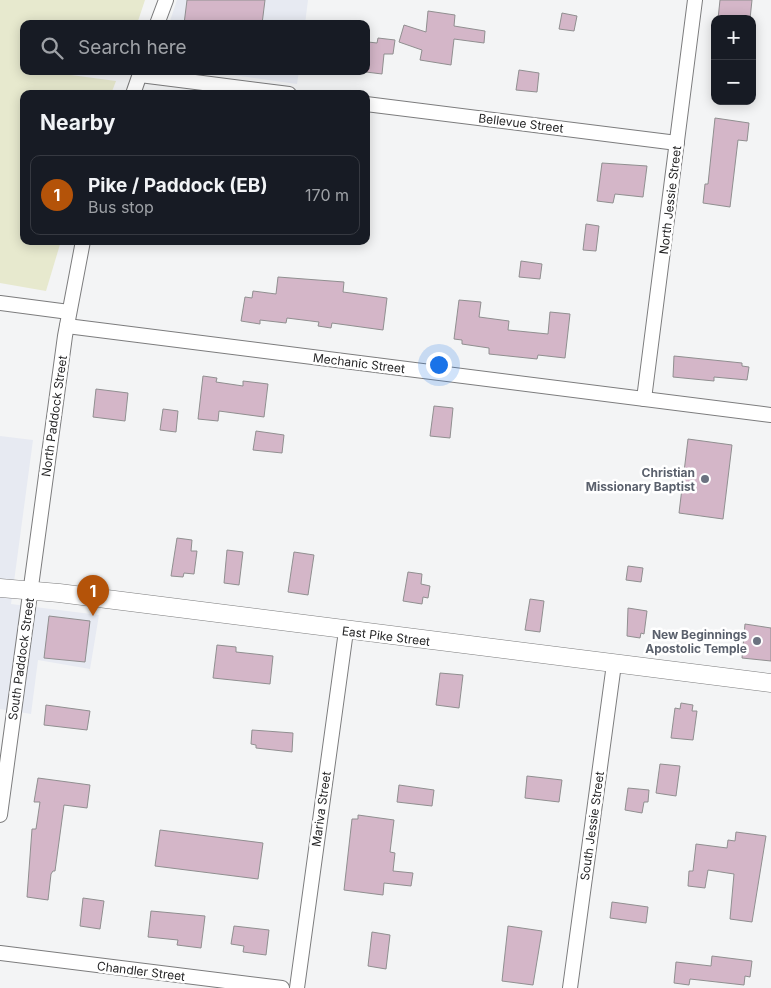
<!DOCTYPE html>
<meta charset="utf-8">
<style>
:root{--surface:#171b24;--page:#242831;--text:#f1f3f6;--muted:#9ea1a6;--line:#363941;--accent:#b45309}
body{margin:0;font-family:Inter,sans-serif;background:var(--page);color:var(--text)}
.controls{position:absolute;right:15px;top:15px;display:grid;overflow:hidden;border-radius:10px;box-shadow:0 2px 12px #0003}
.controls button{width:45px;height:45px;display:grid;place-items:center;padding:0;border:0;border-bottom:1px solid var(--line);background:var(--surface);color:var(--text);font:25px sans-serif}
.you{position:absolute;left:438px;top:364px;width:18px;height:18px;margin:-12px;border:4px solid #fff;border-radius:50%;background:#1a73e8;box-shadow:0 0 0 8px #1a73e833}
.badge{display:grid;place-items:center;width:32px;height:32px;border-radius:50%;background:var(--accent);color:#fff;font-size:16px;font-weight:700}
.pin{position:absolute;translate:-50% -41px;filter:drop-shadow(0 1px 2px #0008)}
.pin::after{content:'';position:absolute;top:26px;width:18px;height:15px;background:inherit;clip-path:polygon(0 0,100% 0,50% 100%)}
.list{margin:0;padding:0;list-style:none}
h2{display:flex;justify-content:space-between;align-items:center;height:65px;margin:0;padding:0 20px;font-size:21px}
h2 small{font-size:16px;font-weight:400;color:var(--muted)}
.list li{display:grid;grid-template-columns:32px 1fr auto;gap:15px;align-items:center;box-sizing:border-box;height:80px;margin:0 10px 10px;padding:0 10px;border:1px solid var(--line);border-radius:10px}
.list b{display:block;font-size:19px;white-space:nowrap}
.list p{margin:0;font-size:16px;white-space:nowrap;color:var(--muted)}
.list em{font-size:16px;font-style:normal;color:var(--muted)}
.icon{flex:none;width:28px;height:28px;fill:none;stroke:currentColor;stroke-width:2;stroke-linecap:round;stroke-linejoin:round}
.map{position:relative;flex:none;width:771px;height:988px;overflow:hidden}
.search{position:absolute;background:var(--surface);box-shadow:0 2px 12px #0003;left:20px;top:20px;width:350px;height:55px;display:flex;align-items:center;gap:12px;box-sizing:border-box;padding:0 18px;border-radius:10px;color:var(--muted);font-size:19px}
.panel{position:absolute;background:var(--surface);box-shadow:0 2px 12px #0003;left:20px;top:90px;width:350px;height:155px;border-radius:10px}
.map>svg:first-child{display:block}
</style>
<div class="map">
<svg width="771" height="988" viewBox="0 0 771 988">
<rect width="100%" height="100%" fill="#f3f4f5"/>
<g fill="#e7eaf2">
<polygon points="177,0 308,0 305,24 169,24"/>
<polygon points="205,71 299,71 297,84"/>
<polygon points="0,436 33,440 11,604 99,615 90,669 38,660 31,714 0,709"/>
</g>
<polygon fill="#e7e9ce" points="0,0 145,0 137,24 24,24 24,71 41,71 116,81 111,94 24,94 24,241 61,241 46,291 0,283"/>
<g fill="#d4b6c8" stroke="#908f90">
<polygon points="187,0 265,0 262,24 184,24"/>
<polygon points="720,0 752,0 750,19 718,19"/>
<polygon points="428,11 455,15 454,26 485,31 484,43 454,39 451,65 420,60 422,50 399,42 404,25 426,32"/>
<polygon points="562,13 577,16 574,31 559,29"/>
<polygon points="378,38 395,40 393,54 384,54 382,74 366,72 368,42 377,43"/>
<polygon points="519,70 539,73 537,92 516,90"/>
<polygon points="715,118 749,123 747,141 738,140 730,207 703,203 705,184 708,184"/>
<polygon points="602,163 647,166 643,197 615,194 613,203 597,201"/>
<polygon points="586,224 599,226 596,251 583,250"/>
<polygon points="521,261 542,264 540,279 519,277"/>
<polygon points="278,277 344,282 343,292 387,298 383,330 332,323 331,328 318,326 319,322 287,318 286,323 260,320 260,324 241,321 245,297 252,298 253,291 276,294"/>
<polygon points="459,300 481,302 479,317 509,321 508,330 548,334 550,312 570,314 565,358 538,355 537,359 489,354 489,348 462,344 462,340 454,339"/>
<polygon points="674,356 742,363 742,366 749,367 747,380 714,377 714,381 673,377"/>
<polygon points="203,376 217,378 216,382 243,386 243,381 268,384 264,417 219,411 218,421 198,419"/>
<polygon points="96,389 128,393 125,421 93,417"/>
<polygon points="434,406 453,408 450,438 430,436"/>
<polygon points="163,409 178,411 176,432 160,430"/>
<polygon points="256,431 284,435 282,453 253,450"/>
<polygon points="688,439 732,445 723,519 679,513"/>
<polygon points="177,538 192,540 191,551 197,551 194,574 184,573 183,577 171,576"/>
<polygon points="227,550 243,552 239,585 224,583"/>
<polygon points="294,552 314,555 308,595 288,592"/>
<polygon points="628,566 643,568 641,582 626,580"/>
<polygon points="408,572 422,574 421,584 430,586 428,598 423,597 422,604 403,601"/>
<polygon points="530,599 544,601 540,632 525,630"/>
<polygon points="628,608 647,611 644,634 641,633 640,638 627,636"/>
<polygon points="49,616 90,621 85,662 44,658"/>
<polygon points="745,624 771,628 771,661 742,658"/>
<polygon points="217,645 236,647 236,652 273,656 270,684 213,678"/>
<polygon points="440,673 463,675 459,708 436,705"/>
<polygon points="681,703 693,705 692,711 697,711 693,740 671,738 675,708 680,709"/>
<polygon points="46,705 90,711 87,730 44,725"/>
<polygon points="252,730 293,733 292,752 256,748 256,745 251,744"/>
<polygon points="660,764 680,766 676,796 656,793"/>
<polygon points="527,776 562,780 559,802 525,798"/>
<polygon points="38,778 90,785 87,808 64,805 55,871 53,871 51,874 48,900 27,897 32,829 36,829 40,802 34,802"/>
<polygon points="399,785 434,790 432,806 397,802"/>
<polygon points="628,788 649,790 648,802 644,802 642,813 625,810"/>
<polygon points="358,815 394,820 390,852 395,853 393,871 413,873 411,886 384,883 383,895 344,890 352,819 358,819"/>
<polygon points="160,830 263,843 258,879 155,866"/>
<polygon points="736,832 766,836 752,922 730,919 734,874 708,870 705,888 688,886 689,871 693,871 696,844 727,848 728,840 735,841"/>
<polygon points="83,898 104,901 100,929 80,926"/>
<polygon points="612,902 648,907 646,923 610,918"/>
<polygon points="151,911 205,916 201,948 177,945 178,940 148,937"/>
<polygon points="234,926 269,930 266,955 243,952 244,946 231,944"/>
<polygon points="508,926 542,931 533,985 502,981"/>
<polygon points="372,932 390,935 386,969 368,966"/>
<polygon points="712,956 752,961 750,977 745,976 744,985 690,979 689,985 674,983 676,962 711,966"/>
</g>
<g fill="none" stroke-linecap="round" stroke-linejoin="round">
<g stroke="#7c7c7d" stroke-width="16">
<g id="minor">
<polyline points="157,24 166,0"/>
<polyline points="140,75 289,94"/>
<polyline points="133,94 141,71"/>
<polyline points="366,104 677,143"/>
<polyline points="0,303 69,312"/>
<polyline points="67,326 771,415"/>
<polyline points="644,399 695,0"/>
<polyline points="0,815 65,336 83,241"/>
<polyline points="0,953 282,988"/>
<polyline points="297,988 346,631"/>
<polyline points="570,988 614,664"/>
</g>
</g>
<g stroke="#7c7c7d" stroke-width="19">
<polyline id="tertiary" points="0,588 59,593 771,683"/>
</g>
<use href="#minor" stroke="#fff" stroke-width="14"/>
<use href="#tertiary" stroke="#fff" stroke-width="18"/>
</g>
<g fill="#6b7280" stroke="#fff" stroke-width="2">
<circle cx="705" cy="479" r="5"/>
<circle cx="757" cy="641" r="5"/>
</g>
<g text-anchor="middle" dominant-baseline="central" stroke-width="5" stroke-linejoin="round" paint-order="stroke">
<g font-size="12" fill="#262627" stroke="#fff">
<text transform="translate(521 123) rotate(7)">Bellevue Street</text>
<text transform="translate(670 200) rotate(-83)">North Jessie Street</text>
<text transform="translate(359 363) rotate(7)">Mechanic Street</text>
<text transform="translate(54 416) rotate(-82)">North Paddock Street</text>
<text transform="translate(386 636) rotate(7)">East Pike Street</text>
<text transform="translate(21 659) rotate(-82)">South Paddock Street</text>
<text transform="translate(321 809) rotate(-82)">Mariva Street</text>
<text transform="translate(592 826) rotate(-82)">South Jessie Street</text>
<text transform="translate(141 971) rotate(7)">Chandler Street</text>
</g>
<g font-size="12" font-weight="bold" fill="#5b616d" stroke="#fff" text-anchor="end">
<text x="695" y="472">Christian<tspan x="695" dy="14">Missionary Baptist</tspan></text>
<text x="747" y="634">New Beginnings<tspan x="747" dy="14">Apostolic Temple</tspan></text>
</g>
</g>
</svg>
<div class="controls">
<button>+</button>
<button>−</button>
</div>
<div class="you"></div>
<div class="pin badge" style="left:93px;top:616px">1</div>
<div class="search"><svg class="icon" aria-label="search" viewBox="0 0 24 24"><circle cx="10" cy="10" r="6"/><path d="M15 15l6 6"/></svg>Search here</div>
<section class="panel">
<h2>Nearby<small></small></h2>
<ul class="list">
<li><span class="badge">1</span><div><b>Pike / Paddock (EB)</b><p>Bus stop</p></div><em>170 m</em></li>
</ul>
</section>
</div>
